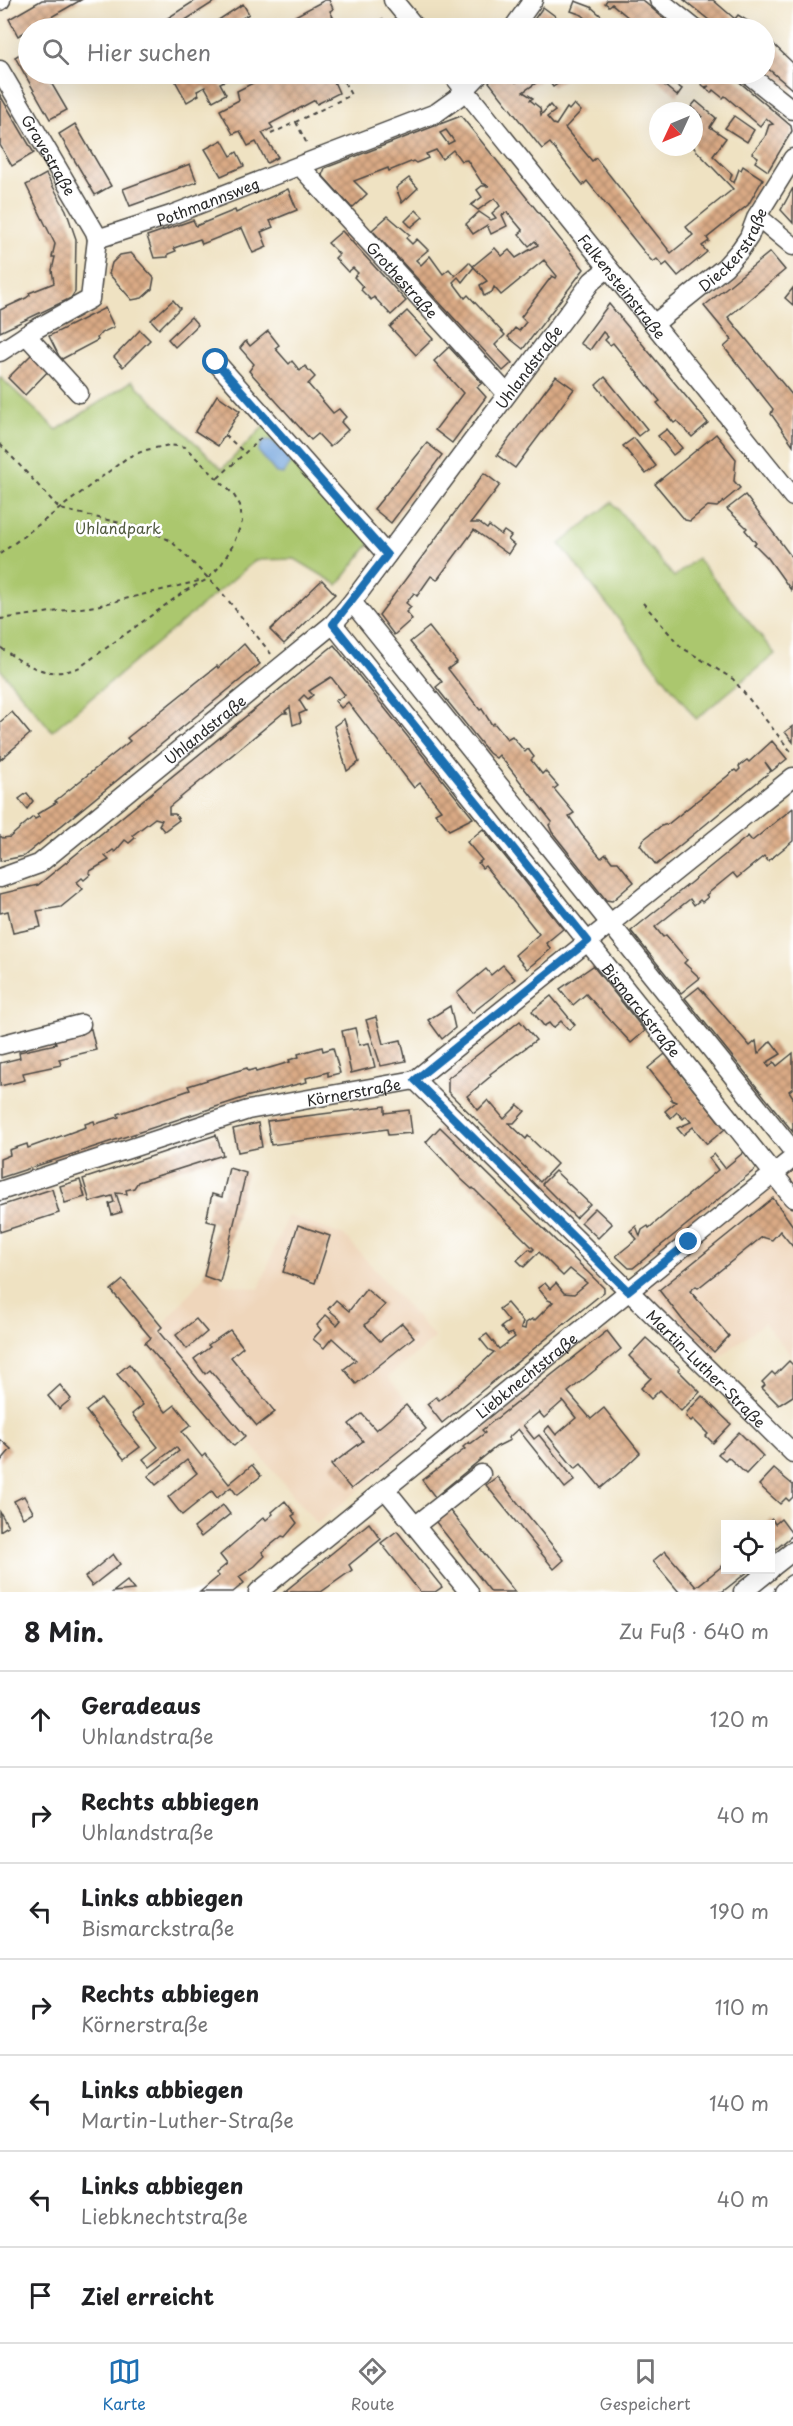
<!DOCTYPE html>
<html lang="de">
<meta charset="utf-8">
<style>
:root{--surface:#fff;--page:#f6f6f6;--text:#202124;--muted:#757577;--line:#e0e0e0;--accent:#1f6fb2}
body{margin:0;font-family:"Playpen Sans",sans-serif;background:var(--page);color:var(--text)}
.controls{position:absolute;right:18px;bottom:18px;display:grid;overflow:hidden;border-radius:0px;box-shadow:0 6px 24px #0002}
.controls button{width:54px;height:54px;display:grid;place-items:center;padding:0;border:0;border-bottom:2px solid var(--line);background:var(--surface);color:var(--text);font:30px sans-serif}
.compass{position:absolute;left:649px;top:102px;width:54px;height:54px;border-radius:50%;background:var(--surface);box-shadow:0 6px 24px #0002;rotate:226deg}
.stop{position:absolute;width:18px;height:18px;margin:-14px;border:4px solid #1f6fb2;border-radius:50%;background:#fff}
.stop.end{background:#1f6fb2;border-color:#fff;box-shadow:0 2px 6px #0008}
.list{margin:0;padding:0;list-style:none}
h2{display:flex;justify-content:space-between;align-items:center;height:78px;margin:0;padding:0 24px;font-size:26px}
h2 small{font-size:20px;font-weight:400;color:var(--muted)}
.list li{display:grid;grid-template-columns:39px 1fr auto;gap:18px;align-items:center;box-sizing:border-box;height:96px;padding:0 24px;border-top:2px solid var(--line)}
.list b{display:block;font-size:22px;white-space:nowrap}
.list p{margin:0;font-size:20px;white-space:nowrap;color:var(--muted)}
.list em{font-size:20px;font-style:normal;color:var(--muted)}
.icon{flex:none;width:33px;height:33px;fill:none;stroke:currentColor;stroke-width:2;stroke-linecap:round;stroke-linejoin:round}
.map{position:relative;flex:none;width:793px;height:1592px;overflow:hidden}
.search{position:absolute;background:var(--surface);box-shadow:0 6px 24px #0002;left:18px;right:18px;top:18px;height:66px;display:flex;align-items:center;gap:15px;box-sizing:border-box;padding:0 21px;border-radius:33px;color:var(--muted);font-size:22px}
.sheet{height:750px;background:var(--surface)}
nav{display:flex;justify-content:space-around;align-items:center;box-sizing:border-box;height:84px;border-top:2px solid var(--line);background:var(--surface);font-size:16px;color:var(--muted)}
nav a{display:grid;justify-items:center;gap:3px}
nav .on{color:var(--accent)}
.map>svg:first-child{display:block}
</style>
<div class="map">
<svg width="793" height="1592" viewBox="0 0 793 1592">
<defs>
<pattern id="building-cross-hatch" width="8" height="8" patternUnits="userSpaceOnUse" patternTransform="scale(1.5)"><rect width="8" height="8" fill="#daaa85"/><path d="M0 0l8 8M0 8l8-8" fill="none" stroke="#b18b6d"/></pattern>
</defs>
<rect width="100%" height="100%" fill="#fff"/>
<filter id="ink" filterUnits="userSpaceOnUse"><feTurbulence type="fractalNoise" baseFrequency=".0167" numOctaves="2"/><feDisplacementMap in="SourceGraphic" scale="12" xChannelSelector="R" yChannelSelector="G"/><feConvolveMatrix kernelMatrix="1 2 1 2 8 2 1 2 1" color-interpolation-filters="sRGB"/></filter>
<filter id="wash" filterUnits="userSpaceOnUse"><feTurbulence type="fractalNoise" baseFrequency=".008" numOctaves="4" result="noise"/><feDisplacementMap in="SourceGraphic" scale="24" xChannelSelector="R" yChannelSelector="G"/><feGaussianBlur stdDeviation="1.35" result="paint"/><feColorMatrix in="noise" values="0 0 0 0 0 0 0 0 0 0 0 0 0 0 0 0 0 1.4 0 .05"/><feComposite in="paint" operator="in"/></filter>
<g filter="url(#wash)">
<rect width="100%" height="100%" fill="#efe2c2"/>
<g fill="#efd6bb">
<polygon points="793,1159 793,1358 764,1323 706,1368 628,1291"/>
<polygon points="287,1216 345,1236 435,1338 388,1377 432,1431 317,1524 158,1331 204,1276 227,1284 259,1289"/>
</g>
<g fill="#abc76e" stroke="#6b794c" stroke-width="1.5">
<polygon points="0,377 57,430 132,381 222,469 266,424 374,538 338,585 295,559 256,560 52,731 0,669"/>
<polygon points="612,502 674,577 697,558 775,654 696,719 560,544"/>
</g>
<polygon fill="#70a2db" stroke="#4e6683" stroke-width="1.5" points="270,440 289,454 291,463 283,474 276,473 258,451 263,441"/>
<g id="blocks">
<g fill="url(#building-cross-hatch)" fill-rule="evenodd">
<polygon points="42,0 81,0 18,36 9,19"/>
<polygon points="196,0 217,0 173,28 152,28"/>
<polygon points="325,0 329,0 333,9 330,11 335,21 325,28 307,28 304,24 300,26 295,16"/>
<polygon points="607,0 642,0 675,28 636,28 634,27 636,24 612,4 609,6 605,3"/>
<polygon points="684,0 713,0 735,19 738,15 759,28 719,28"/>
<polygon points="575,1 591,7 614,27 598,28 582,15 571,11"/>
<polygon points="243,4 249,14 227,28 206,28"/>
<polygon points="543,7 563,22 559,28 528,28"/>
<polygon points="765,36 793,63 793,90 765,66"/>
<polygon points="28,49 28,74 46,74 67,110 50,119 15,57"/>
<polygon points="174,74 240,74 220,83 226,94 213,101 205,87 197,91 199,95 187,102 172,75"/>
<polygon points="271,74 325,74 328,79 332,77 339,93 317,104 315,100 270,124 273,128 262,133 278,157 267,163 256,142 248,146 240,131 233,134 220,110 239,100 237,91"/>
<polygon points="495,74 515,76 516,82 528,74 572,74 553,87 546,77 542,79 523,92 533,98 530,100 540,108 541,115 550,105 555,111 547,117 553,124 556,125 567,108 569,110 574,104 581,111 565,128 592,161 596,158 671,253 693,235 686,227 733,189 694,148 694,133 701,124 698,121 702,116 691,107 696,101 716,118 710,127 726,138 713,156 732,174 730,180 734,183 739,169 741,170 743,166 763,179 748,205 707,238 709,241 702,246 707,252 678,276 667,263 663,266 657,259 653,262 649,258 587,181 583,185 550,143 542,149 489,82"/>
<polygon points="651,74 662,74 682,89 677,96"/>
<polygon points="694,74 730,74 791,126 792,131 768,171 755,162 758,157 752,153 765,137 769,125 773,124 766,118 760,126 725,96 723,98 713,90 711,93 706,88 709,86 705,87 701,84 703,82"/>
<polygon points="0,95 34,153 12,166 0,145"/>
<path d="M461,116L584,269L523,349L508,337L515,328L519,331L526,322L521,317L552,276L556,278L557,276L544,260L501,295L494,287L492,292L484,296L480,285L487,281L473,266L495,248L502,256L509,250L516,258L538,245L535,241L529,246L519,234L523,231L507,212L502,215L507,226L491,234L487,225L473,234L466,224L479,212L491,220L496,218L492,213L500,206L495,198L478,210L471,205L482,197L477,190L482,186H489L482,183L467,160L461,161L453,150L442,159L436,150L426,154L428,158L416,163L413,161L389,171L388,168L354,181L367,194L352,208L322,175L325,168ZM446,130L454,141L448,144L440,133Z"/>
<polygon points="734,116 754,130 747,142 725,128"/>
<polygon points="75,124 111,186 95,195 59,134"/>
<polygon points="222,140 231,156 237,152 244,166 221,176 205,149"/>
<polygon points="190,164 197,182 130,206 123,189"/>
<polygon points="46,174 66,210 76,239 75,292 71,298 0,332 0,310 26,298 30,295 29,293 54,283 52,270 55,257 52,257 55,244 26,185"/>
<polygon points="409,178 418,188 402,203 396,188"/>
<polygon points="793,188 793,223 781,210"/>
<polygon points="288,189 297,210 270,221 273,227 261,232 267,247 253,253 242,228 202,244 200,239 174,248 176,251 168,254 168,257 154,258 147,236 193,220 196,226 235,210 236,213"/>
<polygon points="416,210 423,217 411,227 405,221"/>
<polygon points="388,216 410,235 406,238 412,244 417,239 428,250 416,260 421,265 430,256 443,274 449,269 455,276 469,262 474,267 462,282 458,277 453,282 465,298 468,295 505,335 495,345 512,363 503,371 372,230"/>
<polygon points="342,231 406,301 391,315 374,297 371,300 361,290 363,287 354,277 358,273 353,268 348,272 335,258 339,254 328,243"/>
<polygon points="770,252 785,270 728,317 793,396 793,445 771,414 773,409 724,347 732,340 704,306"/>
<polygon points="131,253 154,278 152,289 142,298 132,300 109,274 112,263 120,255"/>
<polygon points="793,288 793,305 785,298"/>
<polygon points="173,300 180,308 159,329 151,320"/>
<polygon points="609,304 708,423 692,437 677,421 674,423 657,403 660,401 613,343 610,345 605,340 608,337 603,332 590,350 580,343"/>
<polygon points="105,308 114,327 101,333 97,338 98,340 62,359 59,356 49,336"/>
<polygon points="407,311 433,339 416,355 390,327"/>
<polygon points="191,317 198,325 175,347 168,339"/>
<polygon points="140,330 150,340 123,367 114,357"/>
<polygon points="268,331 279,345 275,348 289,364 292,361 300,371 305,366 315,377 308,384 333,413 339,409 346,417 341,422 348,430 330,447 318,434 311,440 249,371 254,364 240,348 246,341 250,346"/>
<polygon points="449,347 482,383 477,387 486,397 452,443 435,430 463,393 434,361"/>
<polygon points="36,350 53,366 25,395 8,378"/>
<polygon points="556,376 574,389 515,468 497,455"/>
<polygon points="605,377 647,429 638,436 596,385"/>
<polygon points="217,395 240,411 218,446 195,431"/>
<polygon points="667,429 682,448 673,455 658,436"/>
<polygon points="716,434 736,459 734,481 740,488 717,507 708,506 690,521 685,520 655,484"/>
<polygon points="634,438 656,466 646,474 623,446"/>
<polygon points="427,443 442,455 391,523 374,509"/>
<polygon points="484,473 500,485 471,523 479,523 487,529 489,526 501,535 504,531 511,536 508,540 514,545 508,554 474,530 437,580 431,576 417,596 414,593 406,603 411,607 406,612 412,619 394,635 379,615"/>
<polygon points="745,495 793,559 791,590 768,558 754,544 756,543 745,530 747,528 727,509"/>
<polygon points="322,580 335,594 284,644 270,630"/>
<polygon points="429,627 457,662 448,669 480,710 482,709 492,725 494,723 507,739 512,736 525,752 528,749 534,757 531,760 542,774 545,771 558,786 554,789 574,813 569,816 581,834 601,858 606,854 612,862 618,862 634,882 612,901 606,900 552,832 549,825 552,822 508,766 499,755 496,758 489,753 436,687 442,682 410,642"/>
<polygon points="244,644 260,664 24,856 0,861 0,836 3,838 10,837 33,817 35,819 39,817 37,814 57,802 55,801 130,741 127,738 217,666 218,668"/>
<polygon points="334,645 473,818 449,830 435,813 441,810 420,783 414,788 348,702 341,708 335,701 345,695 331,677 309,691 313,695 308,699 304,695 299,700 306,711 299,714 301,722 293,725 290,707 285,711 287,713 283,713 169,807 169,814 175,814 179,820 164,831 159,825 162,820 155,818 133,835 135,838 129,843 125,840 115,852 113,850 105,856 109,860 92,870 89,872 91,874 84,880 82,878 77,882 83,889 61,907 37,911 41,927 13,933 8,911 0,913 0,894 38,885"/>
<polygon points="12,712 30,734 0,760 0,722"/>
<polygon points="344,719 359,762 347,771 334,726"/>
<polygon points="793,726 793,742 785,732"/>
<polygon points="772,741 787,759 772,771 765,762 771,771 656,865 640,845 644,839 661,826 668,824 735,770 737,772 740,769 739,766 747,760 749,762"/>
<polygon points="27,793 33,801 27,809 19,799"/>
<polygon points="793,808 793,841 768,861 764,856 737,878 733,873 706,895 708,897 702,902 700,900 694,905 690,899 655,927 663,937 666,935 687,960 684,963 700,978 681,993 631,931 748,836 752,841"/>
<polygon points="483,829 563,929 546,943 551,949 527,969 515,955 539,934 485,866 482,868 478,863 482,860 467,842"/>
<polygon points="503,965 515,979 472,1013 457,993 486,969 491,975"/>
<polygon points="593,966 645,1031 631,1043 586,994 573,1005 560,989"/>
<polygon points="699,987 750,1046 756,1041 758,1054 771,1041 781,1054 766,1063 769,1067 774,1062 777,1066 793,1053 793,1088 789,1091 793,1097 793,1132 685,998"/>
<polygon points="551,996 575,1025 569,1030 561,1021 553,1028 549,1023 544,1026 532,1011"/>
<polygon points="450,1006 455,1028 442,1039 428,1020"/>
<polygon points="376,1017 383,1044 401,1040 406,1061 381,1066 366,1020"/>
<polygon points="520,1021 536,1040 490,1074 491,1076 467,1096 478,1110 488,1100 504,1119 518,1105 525,1111 514,1123 509,1123 526,1139 528,1136 557,1164 540,1182 448,1092 448,1078"/>
<polygon points="355,1028 359,1045 369,1043 375,1067 351,1073 342,1031"/>
<polygon points="91,1029 96,1050 59,1059 61,1065 23,1073 25,1080 0,1086 0,1063 20,1058 19,1052 56,1044 54,1037"/>
<polygon points="322,1047 323,1051 333,1048 340,1073 328,1076 328,1072 306,1078 307,1082 249,1096 0,1178 0,1159 10,1155 9,1150 27,1144 28,1148 86,1127 85,1124 94,1121 95,1124 119,1117 118,1114 190,1090 188,1086 220,1076 247,1068 248,1071 255,1069 256,1072 290,1062 289,1060 299,1057 298,1054"/>
<polygon points="665,1054 725,1129 707,1144 693,1127 683,1135 677,1128 691,1122 686,1116 683,1119 677,1112 671,1118 665,1111 676,1102 671,1100 671,1096 648,1068"/>
<polygon points="385,1106 385,1113 409,1110 412,1133 388,1135 387,1129 271,1145 267,1121"/>
<polygon points="258,1123 262,1147 238,1152 233,1129"/>
<polygon points="440,1127 604,1288 604,1292 442,1423 427,1404 436,1397 439,1400 461,1383 494,1352 489,1350 480,1339 487,1334 499,1349 515,1337 512,1333 508,1335 501,1327 509,1321 499,1309 507,1303 523,1322 521,1328 525,1329 526,1323 532,1319 534,1321 553,1302 548,1300 538,1288 545,1283 550,1289 556,1283 564,1293 574,1294 587,1283 570,1269 563,1276 539,1252 524,1267 517,1260 529,1249 532,1251 534,1249 473,1188 472,1189 461,1179 426,1142"/>
<polygon points="216,1135 223,1155 138,1182 134,1188 126,1190 127,1194 116,1193 122,1212 112,1215 109,1204 114,1202 112,1196 90,1202 83,1179"/>
<polygon points="744,1152 757,1168 633,1268 629,1268 616,1256 637,1239 630,1231 636,1226 640,1236 642,1230 648,1226 649,1228 718,1170 709,1158 714,1154 725,1168"/>
<polygon points="229,1168 246,1173 220,1282 204,1276 216,1223 206,1221 212,1194 222,1197"/>
<polygon points="555,1171 590,1204 576,1218 542,1184"/>
<polygon points="80,1180 85,1197 65,1203 60,1186"/>
<polygon points="52,1189 59,1213 0,1232 0,1206"/>
<polygon points="773,1198 793,1226 793,1247 780,1231 772,1240 762,1237 698,1288 696,1286 690,1291 729,1336 714,1352 688,1327 659,1290"/>
<polygon points="595,1208 612,1224 598,1238 581,1222"/>
<polygon points="298,1225 330,1236 315,1283 283,1272"/>
<polygon points="123,1280 162,1327 158,1331 245,1436 234,1446 145,1343 151,1338 111,1290"/>
<polygon points="366,1289 385,1305 365,1325 380,1341 402,1323 414,1337 356,1384 344,1369 356,1360 332,1338 324,1348 313,1339 321,1330 317,1325 326,1315 337,1325 341,1320 328,1309 336,1300 349,1311"/>
<polygon points="196,1319 207,1332 187,1349 176,1335"/>
<polygon points="230,1330 243,1347 231,1357 275,1412 257,1426 210,1370 205,1374 194,1359 210,1347 208,1345"/>
<polygon points="607,1331 621,1349 568,1392 591,1419 604,1408 640,1453 621,1471 601,1488 581,1464 575,1469 544,1431 549,1426 556,1435 576,1418 563,1401 544,1418 539,1412 523,1425 534,1439 539,1435 575,1480 565,1488 518,1429 508,1438 510,1440 496,1447 435,1497 422,1480 465,1449 463,1447 469,1442 470,1444 485,1433 482,1430"/>
<polygon points="646,1338 680,1368 678,1370 700,1392 681,1411 660,1390 651,1399 641,1388 651,1378 629,1356"/>
<polygon points="789,1361 793,1365 793,1396 779,1405 762,1388 765,1385 762,1382 772,1372 775,1375"/>
<polygon points="129,1364 166,1412 175,1405 191,1425 182,1432 202,1457 205,1454 229,1484 252,1465 261,1476 237,1495 231,1487 217,1498 212,1491 182,1515 168,1497 197,1473 187,1460 156,1485 148,1476 179,1451 176,1447 150,1467 143,1459 158,1447 132,1414 143,1405 117,1374"/>
<polygon points="60,1385 71,1399 59,1409 48,1396"/>
<polygon points="702,1396 731,1424 713,1443 706,1436 708,1434 693,1419 691,1421 686,1417 687,1412"/>
<polygon points="101,1399 140,1447 124,1459 86,1411"/>
<polygon points="406,1405 426,1429 351,1489 331,1465 363,1441 349,1424 362,1414 376,1430"/>
<polygon points="739,1432 763,1456 746,1474 728,1457 725,1460 718,1454"/>
<polygon points="1,1440 11,1449 0,1462 0,1442"/>
<polygon points="774,1469 793,1485 793,1497 789,1501 786,1498 780,1504 759,1485"/>
<polygon points="497,1477 564,1560 554,1569 486,1485"/>
<polygon points="24,1496 33,1512 23,1518 14,1501"/>
<polygon points="285,1501 295,1514 292,1516 297,1523 285,1537 282,1536 262,1552 265,1556 255,1566 239,1577 244,1583 233,1592 200,1592 219,1576 216,1573 227,1564 220,1555 264,1517 266,1520 273,1514 272,1512"/>
<polygon points="223,1505 230,1514 201,1537 194,1528"/>
<polygon points="446,1506 515,1592 491,1592 432,1517"/>
<polygon points="0,1512 8,1526 0,1531"/>
<polygon points="772,1519 775,1524 781,1519 793,1535 771,1553 771,1524 766,1524"/>
<polygon points="369,1523 381,1539 349,1565 352,1570 321,1592 284,1592"/>
<polygon points="397,1531 442,1587 435,1592 420,1592 381,1543"/>
<polygon points="665,1551 696,1587 726,1563 726,1570 750,1570 722,1592 679,1592 653,1561"/>
<polygon points="113,1554 120,1564 92,1586 85,1577"/>
<polygon points="127,1581 134,1590 113,1592"/>
</g>
</g>
</g>
<g filter="url(#ink)">
<use href="#blocks" fill-opacity="0" stroke="#484642" stroke-width="1.5"/>
<g fill="none" stroke-linecap="round" stroke-linejoin="round">
<g stroke="#484642" stroke-width="21">
<g id="minor">
<polyline points="393,0 416,28"/>
<polyline points="659,0 694,28"/>
<polyline points="0,1 1,0"/>
<polyline points="513,28 533,0"/>
<path id="s1" d="M0,70L95,232L97,239L90,299L34,330L0,352"/>
<path id="s2" d="M452,74L793,497"/>
<polyline points="748,74 793,110"/>
<path id="s3" d="M300,166L507,394"/>
<polyline points="757,216 793,246"/>
<path id="s4" d="M97,239L171,215L436,113L457,98L480,74"/>
<path id="s5" d="M654,324L725,267L740,250L749,237L757,216L793,158"/>
<polyline points="26,335 79,393"/>
<polyline points="216,362 387,555"/>
<polyline points="352,602 793,1151"/>
<path id="s6" d="M333,624L793,1198"/>
<path id="s7" d="M0,878L39,864L333,624L352,602L592,281L608,268"/>
<polyline points="0,1045 81,1024"/>
<path id="s8" d="M415,1080L793,1453"/>
<path id="s9" d="M0,1191L248,1110L415,1080L793,777"/>
<polyline points="385,1489 469,1592"/>
<polyline points="415,1526 481,1474"/>
<polyline points="770,1569 793,1551"/>
<path id="s10" d="M258,1592L793,1158"/>
<polyline points="743,1592 770,1570"/>
<polyline points="784,1592 793,1584"/>
</g>
</g>
<g stroke="#484642" stroke-width="2" stroke-dasharray="4.5 4.5" stroke-linecap="butt">
<polyline points="378,21 381,28"/>
<polyline points="363,28 387,17"/>
<polyline points="296,122 308,146"/>
<polyline points="271,134 351,95 340,74"/>
<polyline points="225,435 245,453"/>
<polyline points="0,444 60,509 147,529 171,541 219,589 272,655"/>
<polyline points="218,478 262,437"/>
<path d="M0,554L128,457L146,450L169,445L185,447L233,494L240,505L242,522L233,545L221,565L208,579L185,591L80,667C50,681 24,665 0,647"/>
<polyline points="643,603 681,647 733,679 793,754"/>
<polyline points="0,619 96,606 203,580"/>
</g>
<use href="#minor" stroke="#fff" stroke-width="18"/>
</g>
</g>
<g fill="none" stroke-linecap="round" stroke-linejoin="round" filter="url(#ink)">
<polyline stroke="#1f6fb2" stroke-width="8" points="216,362 387,555 333,624 588,941 415,1080 628,1291 689,1242"/>
</g>
<g text-anchor="middle" dominant-baseline="central" stroke-width="5" stroke-linejoin="round" paint-order="stroke">
<g font-size="15" fill="#2b2b2b" stroke="#fff">
<text stroke="none"><textPath href="#s1" startOffset="98">Gravestraße</textPath></text>
<text stroke="none"><textPath href="#s4" startOffset="117">Pothmannsweg</textPath></text>
<text stroke="none"><textPath href="#s5" startOffset="110">Dieckerstraße</textPath></text>
<text stroke="none"><textPath href="#s3" startOffset="153">Grothestraße</textPath></text>
<text stroke="none"><textPath href="#s2" startOffset="272">Falkensteinstraße</textPath></text>
<text stroke="none"><textPath href="#s7" startOffset="744">Uhlandstraße</textPath></text>
<text stroke="none"><textPath href="#s7" startOffset="255">Uhlandstraße</textPath></text>
<text stroke="none"><textPath href="#s6" startOffset="494">Bismarckstraße</textPath></text>
<text stroke="none"><textPath href="#s9" startOffset="368">Körnerstraße</textPath></text>
<text stroke="none"><textPath href="#s8" startOffset="410">Martin-Luther-Straße</textPath></text>
<text stroke="none"><textPath href="#s10" startOffset="345">Liebknechtstraße</textPath></text>
</g>
<g font-size="15" fill="#515a3f" stroke="#fff">
<text x="118" y="527">Uhlandpark</text>
</g>
</g>
</svg>
<div class="controls">
<button><svg class="icon" aria-label="locate" viewBox="0 0 24 24"><circle cx="12" cy="12" r="6"/><path d="M12 2v4M12 18v4M2 12h4M18 12h4"/></svg></button>
</div>
<svg class="compass" viewBox="-18 -18 36 36"><path d="M0-13l5 13h-10z" fill="#e53935"/><path d="M0 13l5-13h-10z" fill="#757577"/></svg>
<div class="stop" style="left:216px;top:362px"></div>
<div class="stop end" style="left:689px;top:1242px"></div>
<div class="search"><svg class="icon" aria-label="search" viewBox="0 0 24 24"><circle cx="10" cy="10" r="6"/><path d="M15 15l6 6"/></svg>Hier suchen</div>
</div>
<section class="sheet">
<h2>8 Min.<small>Zu Fuß · 640 m</small></h2>
<ul class="list">
<li><svg class="icon" aria-label="ahead" viewBox="0 0 24 24"><path d="M12 20V5M6 11l6-6 6 6"/></svg><div><b>Geradeaus</b><p>Uhlandstraße</p></div><em>120 m</em></li>
<li><svg class="icon" aria-label="right" viewBox="0 0 24 24"><path d="M7 20v-9h11M14 6l5 5-5 5"/></svg><div><b>Rechts abbiegen</b><p>Uhlandstraße</p></div><em>40 m</em></li>
<li><svg class="icon" aria-label="left" viewBox="0 0 24 24"><path d="M17 20v-9H6M10 6l-5 5 5 5"/></svg><div><b>Links abbiegen</b><p>Bismarckstraße</p></div><em>190 m</em></li>
<li><svg class="icon" aria-label="right" viewBox="0 0 24 24"><path d="M7 20v-9h11M14 6l5 5-5 5"/></svg><div><b>Rechts abbiegen</b><p>Körnerstraße</p></div><em>110 m</em></li>
<li><svg class="icon" aria-label="left" viewBox="0 0 24 24"><path d="M17 20v-9H6M10 6l-5 5 5 5"/></svg><div><b>Links abbiegen</b><p>Martin-Luther-Straße</p></div><em>140 m</em></li>
<li><svg class="icon" aria-label="left" viewBox="0 0 24 24"><path d="M17 20v-9H6M10 6l-5 5 5 5"/></svg><div><b>Links abbiegen</b><p>Liebknechtstraße</p></div><em>40 m</em></li>
<li><svg class="icon" aria-label="arrive" viewBox="0 0 24 24"><path d="M6 21V4h12l-3 4 3 4H6"/></svg><div><b>Ziel erreicht</b></div></li>
</ul>
</section>
<nav>
<a class="on"><svg class="icon" aria-label="map" viewBox="0 0 24 24"><path d="M3 6l6-2 6 2 6-2v14l-6 2-6-2-6 2zM9 4v14M15 6v14"/></svg>Karte</a>
<a><svg class="icon" aria-label="directions" viewBox="0 0 24 24"><path d="M12 3l9 9-9 9-9-9zM9 14v-3h6M13 9l2 2-2 2"/></svg>Route</a>
<a><svg class="icon" aria-label="saved" viewBox="0 0 24 24"><path d="M7 4h10v16l-5-4-5 4z"/></svg>Gespeichert</a>
</nav>
